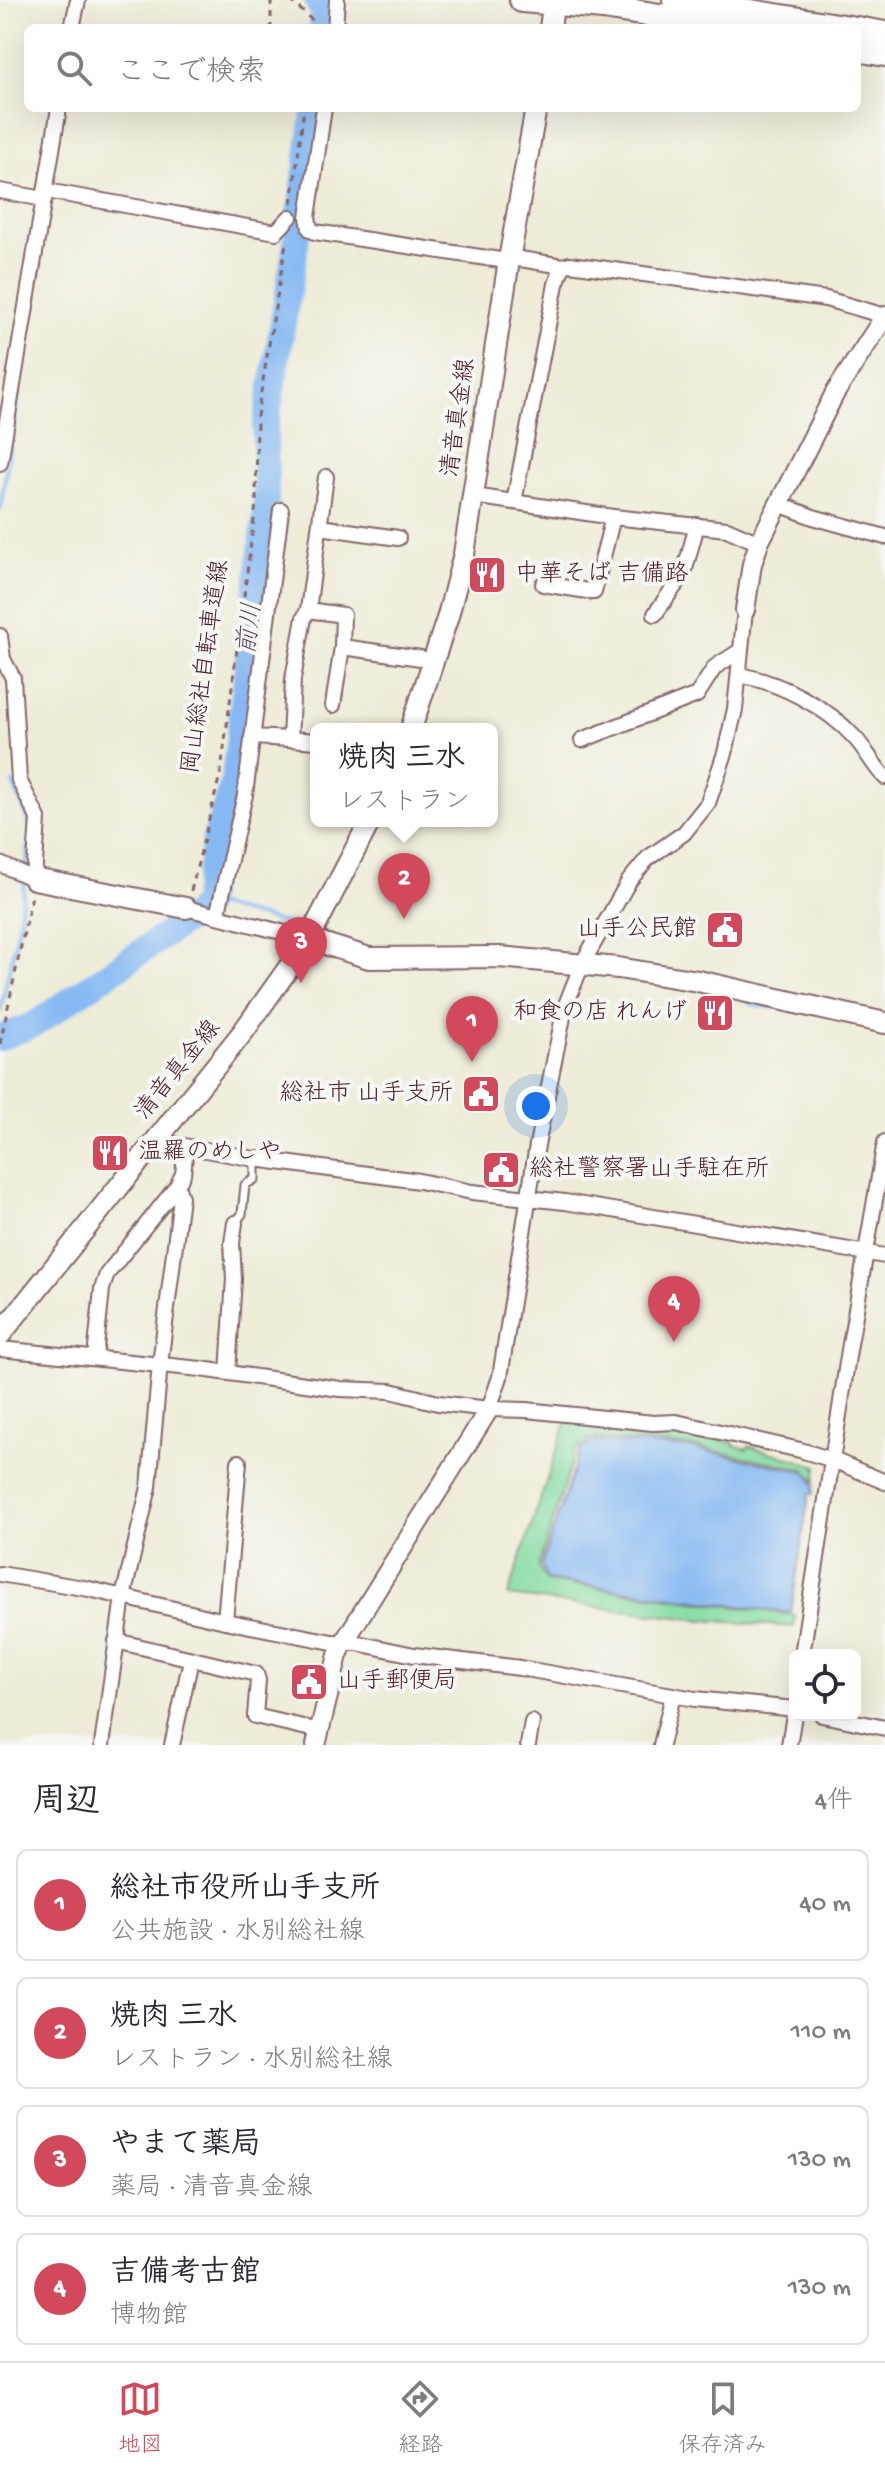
<!DOCTYPE html>
<html lang="ja">
<meta charset="utf-8">
<style>
:root{--surface:#fff;--page:#f2f2f3;--text:#2b2b33;--muted:#7c7c81;--line:#e1e1e2;--accent:#d1495b}
body{margin:0;font-family:"Gochi Hand","Klee One",sans-serif;background:var(--page);color:var(--text)}
.controls{position:absolute;right:24px;bottom:24px;display:grid;overflow:hidden;border-radius:12px;box-shadow:0 8px 32px #0002}
.controls button{width:72px;height:72px;display:grid;place-items:center;padding:0;border:0;border-bottom:2px solid var(--line);background:var(--surface);color:var(--text);font:40px sans-serif}
.you{position:absolute;left:536px;top:1106px;width:28px;height:28px;margin:-20px;border:6px solid #fff;border-radius:50%;background:#1a73e8;box-shadow:0 0 0 12px #1a73e833}
.badge{display:grid;place-items:center;width:52px;height:52px;border-radius:50%;background:var(--accent);color:#fff;font-size:26px;font-weight:700}
.pin{position:absolute;translate:-50% -66px;filter:drop-shadow(0 2px 4px #0008)}
.pin::after{content:'';position:absolute;top:42px;width:28px;height:24px;background:inherit;clip-path:polygon(0 0,100% 0,50% 100%)}
.popup{position:absolute;left:310px;top:723px;width:188px;height:104px;box-sizing:border-box;display:grid;place-content:center;border-radius:12px;background:var(--surface);filter:drop-shadow(0 2px 6px #0005);font-size:26px;white-space:nowrap;color:var(--muted)}
.popup b{font-size:30px;color:var(--text)}
.popup::after{content:'';position:absolute;left:50%;top:100%;margin-left:-16px;border:16px solid transparent;border-top-color:var(--surface)}
.list{margin:0;padding:0;list-style:none}
h2{display:flex;justify-content:space-between;align-items:center;height:104px;margin:0;padding:0 32px;font-size:34px}
h2 small{font-size:26px;font-weight:400;color:var(--muted)}
.list li{display:grid;grid-template-columns:52px 1fr auto;gap:24px;align-items:center;box-sizing:border-box;height:112px;margin:0 16px 16px;padding:0 16px;border:2px solid var(--line);border-radius:12px}
.list b{display:block;font-size:30px;white-space:nowrap}
.list p{margin:0;font-size:26px;white-space:nowrap;color:var(--muted)}
.list em{font-size:26px;font-style:normal;color:var(--muted)}
.icon{flex:none;width:44px;height:44px;fill:none;stroke:currentColor;stroke-width:2;stroke-linecap:round;stroke-linejoin:round}
.map{position:relative;flex:none;width:885px;height:1745px;overflow:hidden}
.search{position:absolute;background:var(--surface);box-shadow:0 8px 32px #0002;left:24px;right:24px;top:24px;height:88px;display:flex;align-items:center;gap:20px;box-sizing:border-box;padding:0 28px;border-radius:12px;color:var(--muted);font-size:30px}
.sheet{height:616px;background:var(--surface)}
nav{display:flex;justify-content:space-around;align-items:center;box-sizing:border-box;height:112px;border-top:2px solid var(--line);background:var(--surface);font-size:22px;color:var(--muted)}
nav a{display:grid;justify-items:center;gap:4px}
nav .on{color:var(--accent)}
.map>svg:first-child{display:block}
</style>
<div class="map">
<svg width="885" height="1745" viewBox="0 0 885 1745">
<rect width="100%" height="100%" fill="#f6f6f2"/>
<filter id="ink" filterUnits="userSpaceOnUse"><feTurbulence type="fractalNoise" baseFrequency=".0125" numOctaves="2"/><feDisplacementMap in="SourceGraphic" scale="16" xChannelSelector="R" yChannelSelector="G"/><feConvolveMatrix kernelMatrix="1 2 1 2 8 2 1 2 1" color-interpolation-filters="sRGB"/></filter>
<filter id="wash" filterUnits="userSpaceOnUse"><feTurbulence type="fractalNoise" baseFrequency=".006" numOctaves="4" result="noise"/><feDisplacementMap in="SourceGraphic" scale="32" xChannelSelector="R" yChannelSelector="G"/><feGaussianBlur stdDeviation="1.8" result="paint"/><feColorMatrix in="noise" values="0 0 0 0 0 0 0 0 0 0 0 0 0 0 0 0 0 1.4 0 .05"/><feComposite in="paint" operator="in"/></filter>
<g filter="url(#wash)">
<rect width="100%" height="100%" fill="#eeebd7"/>
<polygon fill="#83dba0" stroke="#667d66" stroke-width="2" points="566,1423 688,1433 734,1443 734,1445 747,1449 748,1446 817,1466 815,1482 805,1469 690,1446 592,1438 576,1449 538,1567 546,1581 795,1615 794,1627 692,1619 508,1596"/>
<polygon fill="#86b9f3" stroke="#686c8f" stroke-width="2" points="593,1441 691,1448 807,1472 814,1485 813,1494 809,1494 791,1613 547,1580 541,1566 580,1450"/>
<g fill="none" stroke-linecap="round" stroke-linejoin="round">
<g stroke="#86b9f3" stroke-width="4">
<polyline points="0,509 19,393"/>
<polyline points="13,783 31,826"/>
<polyline points="26,870 29,843"/>
<polyline points="205,899 214,905 300,927"/>
<polyline points="750,1004 772,1008"/>
<polyline points="0,1011 19,926 25,878"/>
</g>
<g stroke="#86b9f3" stroke-width="26">
<polyline points="317,0 323,13 322,28"/>
<polyline points="0,1038 35,1024 193,916 204,905 215,840 234,779 266,510 265,430 295,250 315,108"/>
</g>
</g>
</g>
<g filter="url(#ink)">
<g fill="none" stroke-linecap="round" stroke-linejoin="round">
<g stroke="#836667" stroke-width="11">
<polyline id="service" points="235,1223 242,1214 245,1185 255,1179 255,1159"/>
</g>
<g stroke="#836667" stroke-width="18">
<g id="minor">
<polyline points="72,28 78,0"/>
<polyline points="335,28 337,0"/>
<polyline points="324,108 308,217 310,229 315,232 500,260 520,259 563,266 570,264 826,299 885,316"/>
<polyline points="0,191 44,199"/>
<polyline points="47,191 276,232 290,217"/>
<polyline points="0,463 59,108"/>
<polyline points="474,496 613,517 727,529 759,543"/>
<polyline points="514,502 556,284 563,266"/>
<polyline points="779,504 813,517 885,537"/>
<polyline points="320,527 398,538"/>
<polyline points="543,584 594,592 613,517"/>
<polyline points="308,610 343,615 342,647 421,658 434,663"/>
<polyline points="655,614 684,573 697,525"/>
<polyline points="0,636 3,659 13,678 19,780 38,818 34,879 0,864"/>
<path d="M739,675C779,682 827,707 854,737C866,749 873,766 885,777"/>
<polyline points="333,705 342,647"/>
<polyline points="252,737 290,739"/>
<polyline points="582,740 697,695 715,667 740,651"/>
<polyline points="316,741 290,739 293,679 304,618 308,610 326,477"/>
<polyline points="186,908 309,939"/>
<polyline points="217,916 245,795 281,510"/>
<polyline points="157,1141 255,1159 419,1181 472,1192 565,1202 885,1256"/>
<polyline points="0,1349 201,1369 340,1389 391,1391 438,1403 489,1409 526,1410 653,1423 676,1422 800,1450 833,1460 885,1482"/>
<polyline points="95,1358 102,1289 107,1274 177,1186"/>
<polyline points="228,1372 234,1279 232,1243 235,1223"/>
<polyline points="489,1409 500,1377 537,1145 565,1007 582,964 629,881 648,858 684,833 708,803 725,753 735,709 745,610"/>
<polyline points="0,1574 89,1589 225,1621 332,1642 357,1643 414,1655 520,1668 695,1699 795,1709 789,1745"/>
<polyline points="225,1621 239,1462"/>
<polyline points="116,1641 256,1674 258,1680 255,1716 320,1731"/>
<polyline points="802,1655 849,1350 885,1142"/>
<polyline points="822,1715 885,1728"/>
<polyline points="102,1745 123,1597 149,1487 160,1364 181,1197 177,1186 183,1174 186,1147"/>
<polyline points="172,1745 191,1660"/>
<polyline points="528,1745 532,1722"/>
<polyline points="661,1745 673,1695"/>
</g>
</g>
<g stroke="#836667" stroke-width="22">
<g id="tertiary">
<polyline points="745,610 752,564 759,543 835,393 885,316"/>
<polyline points="316,1745 338,1655 344,1642 489,1409"/>
</g>
</g>
<g stroke="#836667" stroke-width="24">
<g id="secondary">
<polyline points="550,28 554,0"/>
<polyline points="411,729 448,616 464,554 509,260 536,108"/>
<polyline points="34,879 186,908"/>
<polyline points="309,939 369,958 499,957 618,968 698,981 885,1023"/>
<polyline points="0,1335 243,1032 309,939 370,821"/>
</g>
</g>
<g stroke="#836667" stroke-width="28">
<g id="trunk">
<polyline points="522,0 603,7 735,28"/>
<polyline points="675,0 850,28"/>
<polyline points="857,29 885,34"/>
<polyline points="857,49 885,54"/>
</g>
</g>
<g stroke="#836667" stroke-width="3" stroke-dasharray="6 6" stroke-linecap="butt">
<polyline points="271,0 271,28"/>
<polyline points="290,0 312,20 312,28"/>
<polyline points="292,203 304,108"/>
<polyline points="191,891 221,771 256,504 257,416 286,243"/>
<polyline points="0,1044 32,895"/>
</g>
<use href="#service" stroke="#fff" stroke-width="7"/>
<use href="#minor" stroke="#fff" stroke-width="14"/>
<use href="#tertiary" stroke="#fff" stroke-width="18"/>
<use href="#secondary" stroke="#fff" stroke-width="20"/>
<use href="#trunk" stroke="#fff" stroke-width="24"/>
</g>
</g>
<defs>
<g id="restaurant-square" transform="scale(2)"><rect x="-9" y="-9" width="18" height="18" rx="4" fill="#d1495b" stroke="#f6f6f2"/><path d="M-5-6h1v4h1v-4h1v4h1v-4h1v5L-1.5 .5V6h-2V.5L-5-1ZM5-6V6H3V1.5H1.5Q1.5-4 5-6Z" fill="#fff"/></g>
<g id="civic-square" transform="scale(2)"><rect x="-9" y="-9" width="18" height="18" rx="4" fill="#d1495b" stroke="#f6f6f2"/><path d="M-.6-6.5H3V-4.5H.6V-3L4-1V1h2V6H-6V1h2V-1L-.6-3ZM-1.2 2.5V6h2.4V2.5Z" fill="#fff"/></g>
</defs>
<g fill-rule="evenodd">
<use href="#restaurant-square" x="487" y="575"/>
<use href="#civic-square" x="725" y="930"/>
<use href="#restaurant-square" x="715" y="1013"/>
<use href="#civic-square" x="481" y="1094"/>
<use href="#restaurant-square" x="110" y="1153"/>
<use href="#civic-square" x="501" y="1170"/>
<use href="#civic-square" x="309" y="1682"/>
</g>
<g text-anchor="middle" dominant-baseline="central" stroke-width="8" stroke-linejoin="round" paint-order="stroke">
<g font-size="24" fill="#4a1f2b" stroke="#f6f6f2">
<text transform="translate(460 418) rotate(-82)">清音真金線</text>
<text transform="translate(207 667) rotate(-82)">岡山総社自転車道線</text>
<text transform="translate(179 1071) rotate(-51)">清音真金線</text>
</g>
<g font-size="24" fill="#4a1f2b" stroke="#f6f6f2" text-anchor="start">
<text x="515" y="575">中華そば 吉備路</text>
<text x="697" y="930" text-anchor="end">山手公民館</text>
<text x="687" y="1013" text-anchor="end">和食の店 れんげ</text>
<text x="453" y="1094" text-anchor="end">総社市 山手支所</text>
<text x="138" y="1153">温羅のめしや</text>
<text x="529" y="1170">総社警察署山手駐在所</text>
<text x="337" y="1682">山手郵便局</text>
</g>
<g font-size="26" font-style="italic" fill="#5c4d67" stroke="#f6f6f2">
<text transform="translate(252 629) rotate(-83)">前川</text>
</g>
</g>
</svg>
<div class="controls">
<button><svg class="icon" aria-label="locate" viewBox="0 0 24 24"><circle cx="12" cy="12" r="6"/><path d="M12 2v4M12 18v4M2 12h4M18 12h4"/></svg></button>
</div>
<div class="you"></div>
<div class="pin badge" style="left:472px;top:1062px">1</div>
<div class="pin badge" style="left:404px;top:919px">2</div>
<div class="popup"><b>焼肉 三水</b>レストラン</div>
<div class="pin badge" style="left:301px;top:983px">3</div>
<div class="pin badge" style="left:674px;top:1342px">4</div>
<div class="search"><svg class="icon" aria-label="search" viewBox="0 0 24 24"><circle cx="10" cy="10" r="6"/><path d="M15 15l6 6"/></svg>ここで検索</div>
</div>
<section class="sheet">
<h2>周辺<small>4件</small></h2>
<ul class="list">
<li><span class="badge">1</span><div><b>総社市役所山手支所</b><p>公共施設 · 水別総社線</p></div><em>40 m</em></li>
<li><span class="badge">2</span><div><b>焼肉 三水</b><p>レストラン · 水別総社線</p></div><em>110 m</em></li>
<li><span class="badge">3</span><div><b>やまて薬局</b><p>薬局 · 清音真金線</p></div><em>130 m</em></li>
<li><span class="badge">4</span><div><b>吉備考古館</b><p>博物館</p></div><em>130 m</em></li>
</ul>
</section>
<nav>
<a class="on"><svg class="icon" aria-label="map" viewBox="0 0 24 24"><path d="M3 6l6-2 6 2 6-2v14l-6 2-6-2-6 2zM9 4v14M15 6v14"/></svg>地図</a>
<a><svg class="icon" aria-label="directions" viewBox="0 0 24 24"><path d="M12 3l9 9-9 9-9-9zM9 14v-3h6M13 9l2 2-2 2"/></svg>経路</a>
<a><svg class="icon" aria-label="saved" viewBox="0 0 24 24"><path d="M7 4h10v16l-5-4-5 4z"/></svg>保存済み</a>
</nav>
